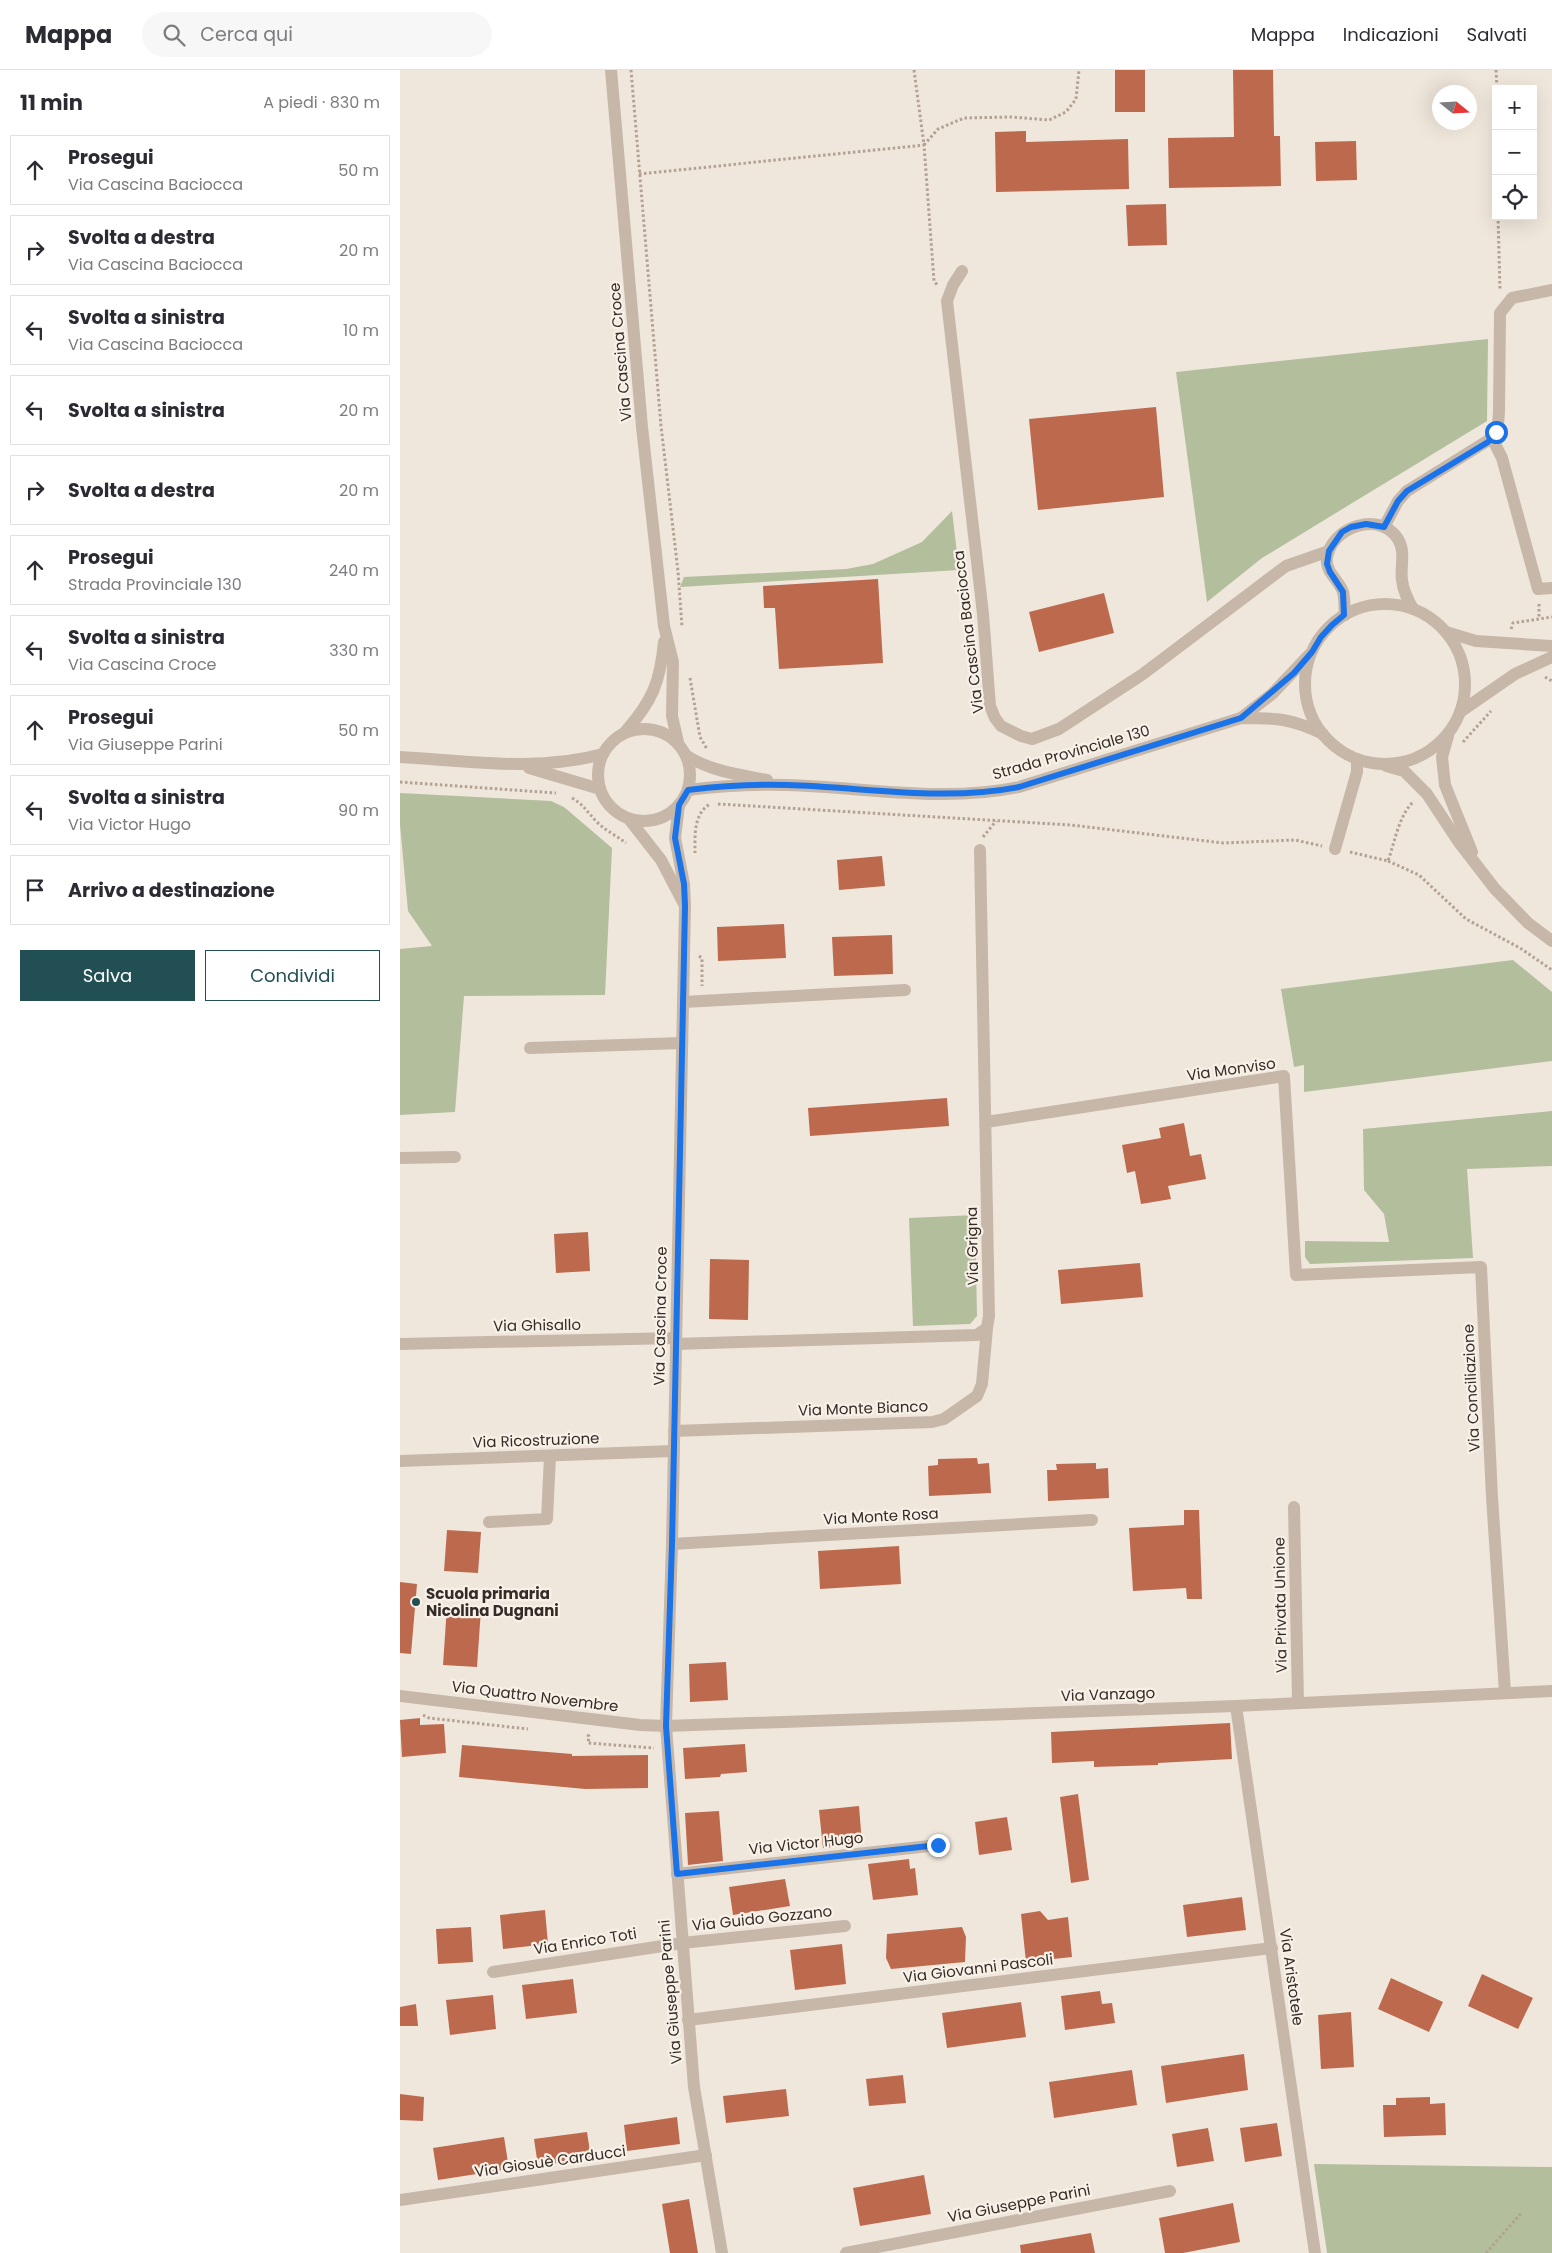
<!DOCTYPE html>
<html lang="it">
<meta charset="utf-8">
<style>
:root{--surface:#fff;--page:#f7f7f7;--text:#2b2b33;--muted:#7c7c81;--line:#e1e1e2;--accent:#214f53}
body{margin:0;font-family:Poppins,sans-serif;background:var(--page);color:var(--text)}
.controls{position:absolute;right:15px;top:15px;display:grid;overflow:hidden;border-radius:0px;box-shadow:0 5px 20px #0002}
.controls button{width:45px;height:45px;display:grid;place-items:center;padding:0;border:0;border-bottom:1px solid var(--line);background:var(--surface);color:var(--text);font:25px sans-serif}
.compass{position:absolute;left:1032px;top:15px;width:45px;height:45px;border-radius:50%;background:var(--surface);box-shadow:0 5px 20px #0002;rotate:108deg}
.stop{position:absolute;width:15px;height:15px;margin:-11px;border:4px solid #1a73e8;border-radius:50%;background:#fff}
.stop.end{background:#1a73e8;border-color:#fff;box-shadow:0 1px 5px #0008}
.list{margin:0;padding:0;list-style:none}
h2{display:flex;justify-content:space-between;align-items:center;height:65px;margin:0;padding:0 20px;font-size:21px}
h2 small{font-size:16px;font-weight:400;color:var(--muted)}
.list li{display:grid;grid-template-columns:32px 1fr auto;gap:15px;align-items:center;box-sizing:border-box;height:70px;margin:0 10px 10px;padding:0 10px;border:1px solid var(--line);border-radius:0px}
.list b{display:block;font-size:19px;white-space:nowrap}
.list p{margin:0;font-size:16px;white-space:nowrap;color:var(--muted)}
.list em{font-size:16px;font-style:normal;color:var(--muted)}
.actions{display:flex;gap:10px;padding:15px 20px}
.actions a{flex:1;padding:11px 0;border:1px solid var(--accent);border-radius:0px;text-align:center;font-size:18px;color:var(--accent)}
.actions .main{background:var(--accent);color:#fff}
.icon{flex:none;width:28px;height:28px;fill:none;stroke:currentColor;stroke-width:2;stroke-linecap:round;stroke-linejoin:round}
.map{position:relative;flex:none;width:1152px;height:2183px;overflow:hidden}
header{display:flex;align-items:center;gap:30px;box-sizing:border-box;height:70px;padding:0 25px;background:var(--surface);border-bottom:1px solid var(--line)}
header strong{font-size:24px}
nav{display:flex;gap:28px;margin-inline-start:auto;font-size:18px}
.search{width:350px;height:45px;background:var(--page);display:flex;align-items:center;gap:12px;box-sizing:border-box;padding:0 18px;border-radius:28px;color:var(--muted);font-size:19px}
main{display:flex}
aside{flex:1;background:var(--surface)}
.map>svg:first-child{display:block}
</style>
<header>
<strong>Mappa</strong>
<div class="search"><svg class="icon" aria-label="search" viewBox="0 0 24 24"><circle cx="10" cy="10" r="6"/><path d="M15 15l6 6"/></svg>Cerca qui</div>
<nav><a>Mappa</a><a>Indicazioni</a><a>Salvati</a></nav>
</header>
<main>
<aside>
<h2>11 min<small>A piedi · 830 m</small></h2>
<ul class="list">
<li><svg class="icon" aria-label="ahead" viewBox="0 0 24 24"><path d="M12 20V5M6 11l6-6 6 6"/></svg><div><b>Prosegui</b><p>Via Cascina Baciocca</p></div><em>50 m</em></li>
<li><svg class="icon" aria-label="right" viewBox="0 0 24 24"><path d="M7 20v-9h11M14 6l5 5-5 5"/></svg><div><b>Svolta a destra</b><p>Via Cascina Baciocca</p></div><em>20 m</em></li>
<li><svg class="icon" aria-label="left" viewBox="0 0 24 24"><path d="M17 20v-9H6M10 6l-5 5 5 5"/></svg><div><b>Svolta a sinistra</b><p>Via Cascina Baciocca</p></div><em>10 m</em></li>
<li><svg class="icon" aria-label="left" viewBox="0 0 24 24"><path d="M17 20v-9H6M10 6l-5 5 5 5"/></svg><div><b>Svolta a sinistra</b></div><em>20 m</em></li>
<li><svg class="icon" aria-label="right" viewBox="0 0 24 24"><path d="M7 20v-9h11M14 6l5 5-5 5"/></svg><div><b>Svolta a destra</b></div><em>20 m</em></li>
<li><svg class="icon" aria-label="ahead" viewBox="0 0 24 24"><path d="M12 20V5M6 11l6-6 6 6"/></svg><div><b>Prosegui</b><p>Strada Provinciale 130</p></div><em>240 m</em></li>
<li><svg class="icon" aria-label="left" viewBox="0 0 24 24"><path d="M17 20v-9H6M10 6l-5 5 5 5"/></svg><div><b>Svolta a sinistra</b><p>Via Cascina Croce</p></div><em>330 m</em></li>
<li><svg class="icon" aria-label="ahead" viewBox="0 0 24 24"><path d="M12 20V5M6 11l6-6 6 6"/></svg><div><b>Prosegui</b><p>Via Giuseppe Parini</p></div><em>50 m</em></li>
<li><svg class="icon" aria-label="left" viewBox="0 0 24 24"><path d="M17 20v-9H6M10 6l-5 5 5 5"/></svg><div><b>Svolta a sinistra</b><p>Via Victor Hugo</p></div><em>90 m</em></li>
<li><svg class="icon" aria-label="arrive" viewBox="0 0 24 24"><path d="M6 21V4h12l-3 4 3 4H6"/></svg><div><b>Arrivo a destinazione</b></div></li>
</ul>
<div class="actions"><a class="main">Salva</a><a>Condividi</a></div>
</aside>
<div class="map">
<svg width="1152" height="2183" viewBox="0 0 1152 2183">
<rect width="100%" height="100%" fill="#f0e7dc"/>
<g fill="#b3be9d">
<polygon points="1088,269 1087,351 862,488 807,532 776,302"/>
<polygon points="552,441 559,500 280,517 284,507 446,499 473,494 522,472"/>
<polygon points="0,723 151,731 164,737 212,778 205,925 64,926 55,1042 0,1045 0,879 32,876 8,841 0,755"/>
<polygon points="1113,890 1152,922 1152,991 904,1022 904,995 894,997 881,919"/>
<polygon points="1152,1041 1152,1096 1067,1099 1073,1188 910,1194 905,1187 905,1171 989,1172 984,1144 964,1120 963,1059"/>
<polygon points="575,1145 577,1246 570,1254 513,1256 509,1148"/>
<polygon points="914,2094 1152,2097 1152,2183 927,2183"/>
</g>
<g fill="#bd694d">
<rect x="715" y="0" width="30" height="42"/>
<polygon points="833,0 873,0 874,66 880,66 881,116 769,118 768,68 834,67"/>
<polygon points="626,61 626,72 728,69 729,119 596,122 595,62"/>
<polygon points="956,71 957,110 916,111 915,72"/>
<polygon points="766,134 767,175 728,176 726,135"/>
<polygon points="756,337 764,427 638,440 629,349"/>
<polygon points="478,509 483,593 379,599 375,538 364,538 363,516"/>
<polygon points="704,523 714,563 639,582 629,542"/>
<polygon points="482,786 485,816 439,820 437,790"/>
<polygon points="384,854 386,888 318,891 317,857"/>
<polygon points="492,865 493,904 434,906 432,867"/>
<polygon points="547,1028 549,1056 410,1066 408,1038"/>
<polygon points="784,1053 790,1086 801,1084 806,1109 768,1116 771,1129 741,1134 735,1101 727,1103 722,1075 761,1068 759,1058"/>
<polygon points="188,1162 190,1201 156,1203 154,1164"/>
<polygon points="310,1189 349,1190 348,1250 309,1249"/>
<polygon points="740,1193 743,1227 661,1234 658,1200"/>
<polygon points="577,1388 578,1394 589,1393 591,1423 529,1426 528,1396 538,1395 538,1389"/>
<polygon points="696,1393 696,1399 708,1398 709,1428 648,1431 647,1400 657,1400 656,1394"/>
<polygon points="784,1440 799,1440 802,1529 787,1529 786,1518 733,1521 729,1458 784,1455"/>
<polygon points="47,1460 81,1462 78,1503 44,1501"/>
<polygon points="499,1476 501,1514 420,1519 418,1481"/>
<polygon points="0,1512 17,1514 11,1584 0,1583"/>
<polygon points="47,1536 81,1539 77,1597 43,1595"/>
<polygon points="326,1592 328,1630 290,1632 289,1594"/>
<polygon points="20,1648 20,1655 44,1654 46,1683 2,1687 0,1650"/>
<polygon points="830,1653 832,1689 758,1693 758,1695 694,1697 694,1691 652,1693 651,1662"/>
<polygon points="345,1674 347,1702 321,1704 320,1707 285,1709 283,1678"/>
<polygon points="62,1675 172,1684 172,1686 248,1685 248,1718 185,1719 59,1707"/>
<polygon points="678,1724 689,1810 671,1813 660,1727"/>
<polygon points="459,1736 462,1774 423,1778 419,1740"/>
<polygon points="319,1741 323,1791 288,1795 285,1743"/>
<polygon points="607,1747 612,1780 579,1785 575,1752"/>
<polygon points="509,1789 510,1799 515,1798 518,1825 473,1830 468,1794"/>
<polygon points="385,1809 390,1836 333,1845 329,1817"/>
<polygon points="842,1827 846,1860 787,1867 783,1835"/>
<polygon points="145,1840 148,1874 103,1879 100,1845"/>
<polygon points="640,1841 648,1850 668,1847 672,1887 626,1892 621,1844"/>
<polygon points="71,1857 73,1892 38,1894 36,1859"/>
<polygon points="562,1857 566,1867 565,1892 491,1899 486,1888 487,1864"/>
<polygon points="442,1874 446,1914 395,1920 390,1880"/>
<polygon points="1082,1904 1133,1928 1118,1959 1068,1936"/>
<polygon points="991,1908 1043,1932 1029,1962 978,1939"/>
<polygon points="173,1909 177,1943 126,1949 122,1915"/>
<polygon points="700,1921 702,1934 712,1933 715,1953 665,1960 661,1926"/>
<polygon points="93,1925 96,1959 50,1965 46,1930"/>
<polygon points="621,1932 626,1967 547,1978 542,1943"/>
<polygon points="16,1934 18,1956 0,1956 0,1937"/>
<polygon points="951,1942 954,1997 921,1999 918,1945"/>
<polygon points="844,1984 848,2020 766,2033 761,1996"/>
<polygon points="732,2000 737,2035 654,2048 649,2012"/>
<polygon points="503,2005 506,2033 469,2036 466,2009"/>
<polygon points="386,2019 389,2046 326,2053 323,2026"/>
<polygon points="0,2024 24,2027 23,2051 0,2050"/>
<polygon points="1030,2027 1030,2034 1045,2033 1046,2065 984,2067 983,2035 996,2035 996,2028"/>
<polygon points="277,2047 280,2074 227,2081 224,2055"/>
<polygon points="877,2053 882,2086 845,2092 840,2058"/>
<polygon points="808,2058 814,2091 777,2097 772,2064"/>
<polygon points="187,2062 191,2088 138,2096 134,2069"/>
<polygon points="104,2067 109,2099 38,2110 33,2078"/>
<polygon points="524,2105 531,2144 460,2156 453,2118"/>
<polygon points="289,2129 298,2183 270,2183 262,2134"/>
<polygon points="833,2133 840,2172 783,2183 765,2183 759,2148"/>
<polygon points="691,2163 695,2183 621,2183 620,2175"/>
</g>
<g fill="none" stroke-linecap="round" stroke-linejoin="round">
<g stroke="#b3a193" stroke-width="3" stroke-dasharray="2.5 2.5" stroke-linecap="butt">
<polyline points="231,0 261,356 278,501 282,557"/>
<polyline points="514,0 524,75"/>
<polyline points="1096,0 1097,19"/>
<polyline points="524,75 538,59 564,48 611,47 649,50 666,42 676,29 679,0"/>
<polyline points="239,104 524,75 534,211 538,216"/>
<polyline points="1098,146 1100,220"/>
<polyline points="1139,534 1139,548"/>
<polyline points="1111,559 1113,553 1152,547"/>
<polyline points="1145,607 1152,611"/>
<polyline points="290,608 300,667 307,679"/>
<polyline points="1063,672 1091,641"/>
<polyline points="0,712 156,723"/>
<path d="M172,728C183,734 188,743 197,752C206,761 217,766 226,773"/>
<polyline points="318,734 671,755 823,773 895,770 922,776"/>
<polyline points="583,767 596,751"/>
<path d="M950,782L988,791C995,771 999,745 1014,731"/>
<path d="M295,783C295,767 293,744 310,734"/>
<polyline points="988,791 1019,805 1066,849 1120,878 1152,900"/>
<polyline points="299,886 302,888 302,916"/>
<polyline points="23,1645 29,1648 128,1659"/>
<polyline points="187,1665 189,1666 188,1673 254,1678"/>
<polyline points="1086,2183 1122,2142"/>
</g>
<g stroke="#c7b7a9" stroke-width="12">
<polyline points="211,0 242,357 264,556 273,592 272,646 278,672"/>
<polyline points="562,201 553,215 547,231 583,544 590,636 595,648 601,656 621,666 632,669 659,659 743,604 886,496 929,481"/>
<polyline points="1152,220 1112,228 1100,243 1099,342 1098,355 1092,368 1102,388 1138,519 1152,518"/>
<polyline points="984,457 998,431 1007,421 1092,368"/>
<circle cx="985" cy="614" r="80"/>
<path d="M945,545C944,538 945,529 943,522C939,510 925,502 927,488C931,457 980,440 998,469C1006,482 1000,497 1002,510C1003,521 1008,530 1013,539"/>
<polyline points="1046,562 1076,571 1152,576"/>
<polyline points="1060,642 1115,604 1152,587"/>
<polyline points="841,648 872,624 909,585"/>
<circle cx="244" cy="705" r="46"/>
<path d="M226,661C253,630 260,612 264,572"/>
<polyline points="1048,666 1042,687 1045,715 1072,782"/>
<path d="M287,686C311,701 339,705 367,710"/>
<path d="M0,687C67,691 137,702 203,684"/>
<polyline points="986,696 1004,701 1027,724 1058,771 1095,819 1128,853 1152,871"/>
<polyline points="129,698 200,719"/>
<path d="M288,720C320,716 354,714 387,715C464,717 542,733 619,717L841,648C876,648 891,648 923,664"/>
<polyline points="279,735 275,768 284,814 285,836 272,1474 266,1656 294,2017 322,2183"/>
<polyline points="229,749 261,790 284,834"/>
<polyline points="935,779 957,702 957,689"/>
<polyline points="283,932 505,920"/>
<polyline points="130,978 282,973"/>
<polyline points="586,1052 884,1006 896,1205 1081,1197 1092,1427 1105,1622"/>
<polyline points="0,1088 55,1087"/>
<polyline points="0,1274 276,1268"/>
<polyline points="276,1274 577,1265 587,1258 589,1246 580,780"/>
<polyline points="274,1361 532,1352 544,1349 577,1326 582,1314 587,1258"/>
<polyline points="0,1391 273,1381"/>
<polyline points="894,1437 898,1632"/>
<polyline points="89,1452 147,1449 150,1386"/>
<polyline points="272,1474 692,1450"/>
<polyline points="0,1626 240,1655 266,1656 836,1636 1152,1621"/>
<polyline points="836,1636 915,2183"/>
<polyline points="277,1804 538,1775"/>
<polyline points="93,1902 282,1873 445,1856"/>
<polyline points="288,1950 872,1878"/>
<polyline points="0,2130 306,2085"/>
<polyline points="446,2183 770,2121"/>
</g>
</g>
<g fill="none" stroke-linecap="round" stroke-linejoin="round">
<path stroke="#1a73e8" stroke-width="6" d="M538,1775L277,1804L266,1656L272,1474L285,836L284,814L275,768L279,735L288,720C320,716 354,714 387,715C464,717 542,732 619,717L841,648L894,603L912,582L921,567L932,555L944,545L943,522L930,502L927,494L929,481L942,462L951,457L966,454L984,457L998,431L1007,421L1088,372L1096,362"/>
</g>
<circle fill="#214f53" stroke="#f8f1e8" stroke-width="2" cx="16" cy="1532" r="5"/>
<g text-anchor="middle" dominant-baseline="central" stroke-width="4.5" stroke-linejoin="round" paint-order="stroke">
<g font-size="15" fill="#352c28" stroke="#f8f1e8">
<text transform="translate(220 282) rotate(-95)">Via Cascina Croce</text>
<text transform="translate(568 562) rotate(-97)">Via Cascina Baciocca</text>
<text transform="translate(671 682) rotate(-16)">Strada Provinciale 130</text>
<text transform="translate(831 999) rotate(-8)">Via Monviso</text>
<text transform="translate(572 1176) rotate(-91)">Via Grigna</text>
<text transform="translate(260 1246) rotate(-89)">Via Cascina Croce</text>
<text transform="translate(137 1255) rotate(-1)">Via Ghisallo</text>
<text transform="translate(1071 1318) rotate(-93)">Via Conciliazione</text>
<text transform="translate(463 1338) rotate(-2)">Via Monte Bianco</text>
<text transform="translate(136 1370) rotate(-2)">Via Ricostruzione</text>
<text transform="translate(481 1446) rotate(-3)">Via Monte Rosa</text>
<text transform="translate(880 1535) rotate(-91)">Via Privata Unione</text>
<text transform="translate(708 1624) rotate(-2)">Via Vanzago</text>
<text transform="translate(135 1626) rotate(7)">Via Quattro Novembre</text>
<text transform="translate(406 1773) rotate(-6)">Via Victor Hugo</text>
<text transform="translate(362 1848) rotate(-6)">Via Guido Gozzano</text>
<text transform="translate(185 1871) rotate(-9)">Via Enrico Toti</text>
<text transform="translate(578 1898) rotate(-7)">Via Giovanni Pascoli</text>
<text transform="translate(892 1907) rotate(82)">Via Aristotele</text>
<text transform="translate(270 1922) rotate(-95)">Via Giuseppe Parini</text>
<text transform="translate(150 2091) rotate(-8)">Via Giosuè Carducci</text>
<text transform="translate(619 2133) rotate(-11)">Via Giuseppe Parini</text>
</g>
<g font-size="15" font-weight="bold" fill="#352c28" stroke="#f8f1e8" text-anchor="start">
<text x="26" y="1523">Scuola primaria<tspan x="26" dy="17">Nicolina Dugnani</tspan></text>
</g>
</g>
</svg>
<div class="controls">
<button>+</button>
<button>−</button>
<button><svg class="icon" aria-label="locate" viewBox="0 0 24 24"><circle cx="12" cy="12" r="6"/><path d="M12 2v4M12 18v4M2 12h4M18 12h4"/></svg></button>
</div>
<svg class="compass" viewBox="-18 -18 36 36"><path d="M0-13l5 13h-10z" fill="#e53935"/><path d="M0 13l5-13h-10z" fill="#7c7c81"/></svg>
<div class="stop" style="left:1096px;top:362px"></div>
<div class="stop end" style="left:538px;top:1775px"></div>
</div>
</main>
